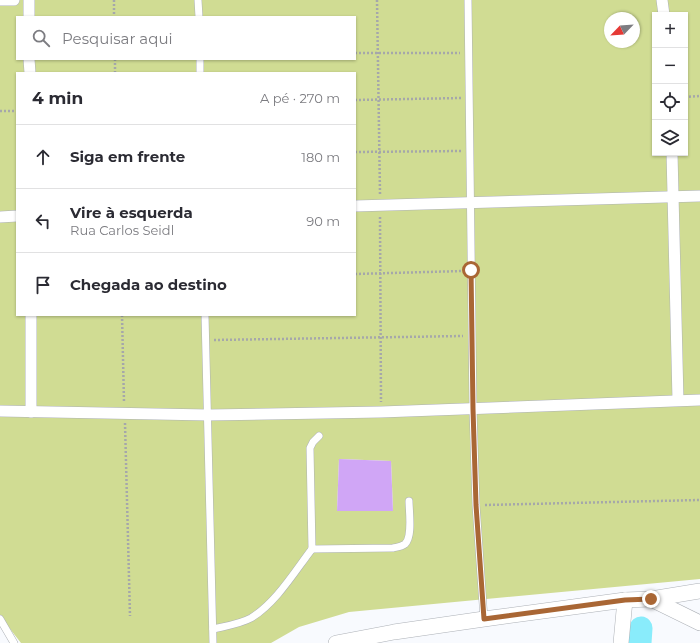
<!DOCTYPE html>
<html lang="pt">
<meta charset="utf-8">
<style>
:root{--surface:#fff;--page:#f2f2f3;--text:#2b2b33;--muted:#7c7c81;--line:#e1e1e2}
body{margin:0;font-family:Montserrat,sans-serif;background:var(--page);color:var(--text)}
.controls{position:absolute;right:12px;top:12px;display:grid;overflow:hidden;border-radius:0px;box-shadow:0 1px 3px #0004}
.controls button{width:36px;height:36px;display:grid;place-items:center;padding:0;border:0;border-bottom:1px solid var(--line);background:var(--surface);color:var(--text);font:20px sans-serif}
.compass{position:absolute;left:604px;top:12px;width:36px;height:36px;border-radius:50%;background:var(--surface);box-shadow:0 1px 3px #0004;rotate:245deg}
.stop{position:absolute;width:12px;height:12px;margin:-9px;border:3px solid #a96634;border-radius:50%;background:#fff}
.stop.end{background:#a96634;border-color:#fff;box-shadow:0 1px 4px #0008}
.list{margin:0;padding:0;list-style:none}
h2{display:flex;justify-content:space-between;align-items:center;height:52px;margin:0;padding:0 16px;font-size:17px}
h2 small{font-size:13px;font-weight:400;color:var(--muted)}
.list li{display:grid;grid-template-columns:26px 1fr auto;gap:12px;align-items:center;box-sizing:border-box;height:64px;padding:0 16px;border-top:1px solid var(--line)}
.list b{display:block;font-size:15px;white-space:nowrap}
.list p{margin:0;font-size:13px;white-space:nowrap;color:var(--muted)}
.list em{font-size:13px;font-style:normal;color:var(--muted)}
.icon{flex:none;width:22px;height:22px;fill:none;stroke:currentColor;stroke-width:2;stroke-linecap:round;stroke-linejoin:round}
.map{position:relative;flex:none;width:700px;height:643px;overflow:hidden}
.search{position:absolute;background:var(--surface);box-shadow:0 1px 3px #0004;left:16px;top:16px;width:340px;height:44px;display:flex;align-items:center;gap:10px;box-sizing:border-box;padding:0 14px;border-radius:0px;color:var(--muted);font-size:15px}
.panel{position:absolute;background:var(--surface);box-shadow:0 1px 3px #0004;left:16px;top:72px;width:340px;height:244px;border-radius:0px}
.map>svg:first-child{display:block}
</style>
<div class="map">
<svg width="700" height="643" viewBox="0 0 700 643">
<rect width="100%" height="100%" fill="#f8fafe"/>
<path fill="#d0dc93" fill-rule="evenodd" d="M0,0H700V579L349,612L299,627L271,643H21L0,616ZM655,15H685V153H655ZM17,17H355V59H17ZM610,18H634V42H610ZM17,73H355V315H17ZM339,459L391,461L393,510L337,511Z"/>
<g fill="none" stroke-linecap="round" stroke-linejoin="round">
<polyline stroke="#89ecfb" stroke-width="23" points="640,643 641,628"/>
</g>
<polygon fill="#d0a6f6" points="339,459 391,461 393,511 337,511"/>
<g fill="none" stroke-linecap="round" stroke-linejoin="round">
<g stroke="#adb1b7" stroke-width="8">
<g id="service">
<polyline points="198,0 199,17"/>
<polyline points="468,0 473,409 476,505 484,619"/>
<polyline points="200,59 200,73"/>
<polyline points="205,315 213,643"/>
<path d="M319,436L313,442L310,448L312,549L393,548C397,547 401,547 405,544C413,537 409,511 409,501"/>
<polyline points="0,619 14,643"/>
<path d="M213,629C226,626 240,624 251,618C276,603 295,571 312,549"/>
</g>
</g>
<g stroke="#adb1b7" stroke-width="12">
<g id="pedestrian">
<polyline points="0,0 14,0"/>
<polyline points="29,0 29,17"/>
<polyline points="662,0 664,15"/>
<polyline points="29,59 30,73"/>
<polyline points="672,153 678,400"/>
<polyline points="355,206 700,196"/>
<polyline points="0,217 17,216"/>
<polyline points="0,411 208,415 381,412 700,400"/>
<polyline points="31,412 31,315"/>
</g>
</g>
<g stroke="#adb1b7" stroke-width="16">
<g id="minor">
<polyline points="651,599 700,623"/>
<polyline points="336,643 394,632 484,619 625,600 651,599 700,591"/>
<polyline points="621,643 625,600"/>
</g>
</g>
<g stroke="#a5a7aa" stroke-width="2.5" stroke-dasharray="2 2" stroke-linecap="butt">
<polyline points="114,0 114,17"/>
<polyline points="377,0 380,194"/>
<polyline points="355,53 460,53"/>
<polyline points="115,59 115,73"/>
<polyline points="685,97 700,96"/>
<polyline points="355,100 461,98"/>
<polyline points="0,111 17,111"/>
<polyline points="355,152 461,151"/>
<polyline points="380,217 381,402"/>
<polyline points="355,274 463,271"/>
<polyline points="122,315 124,402"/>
<polyline points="214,340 463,336"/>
<polyline points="125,423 130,616"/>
<polyline points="485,505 700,500"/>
</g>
<use href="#service" stroke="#fff" stroke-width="7"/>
<use href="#pedestrian" stroke="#fff" stroke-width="11"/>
<use href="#minor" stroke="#fff" stroke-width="15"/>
</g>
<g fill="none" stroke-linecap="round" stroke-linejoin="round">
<polyline stroke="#a96634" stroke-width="5" points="471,270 473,409 476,505 484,619 625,600 651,599"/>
</g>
</svg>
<div class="controls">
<button>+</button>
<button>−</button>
<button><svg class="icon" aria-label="locate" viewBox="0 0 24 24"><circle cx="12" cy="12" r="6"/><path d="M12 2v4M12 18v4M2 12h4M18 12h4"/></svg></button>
<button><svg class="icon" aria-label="layers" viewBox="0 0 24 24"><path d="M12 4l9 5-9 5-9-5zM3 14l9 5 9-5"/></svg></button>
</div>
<svg class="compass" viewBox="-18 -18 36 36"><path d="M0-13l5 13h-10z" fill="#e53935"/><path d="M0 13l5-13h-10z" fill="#7c7c81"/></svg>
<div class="stop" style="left:471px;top:270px"></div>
<div class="stop end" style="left:651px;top:599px"></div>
<div class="search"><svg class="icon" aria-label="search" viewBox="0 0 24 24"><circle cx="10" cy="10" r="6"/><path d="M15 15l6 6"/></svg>Pesquisar aqui</div>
<section class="panel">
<h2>4 min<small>A pé · 270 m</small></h2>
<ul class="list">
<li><svg class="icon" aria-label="ahead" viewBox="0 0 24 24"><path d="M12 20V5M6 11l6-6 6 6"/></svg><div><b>Siga em frente</b></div><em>180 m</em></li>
<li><svg class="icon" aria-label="left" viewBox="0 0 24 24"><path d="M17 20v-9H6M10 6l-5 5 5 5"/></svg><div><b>Vire à esquerda</b><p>Rua Carlos Seidl</p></div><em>90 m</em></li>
<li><svg class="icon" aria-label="arrive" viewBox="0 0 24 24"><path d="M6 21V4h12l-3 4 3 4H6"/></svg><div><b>Chegada ao destino</b></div></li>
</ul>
</section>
</div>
